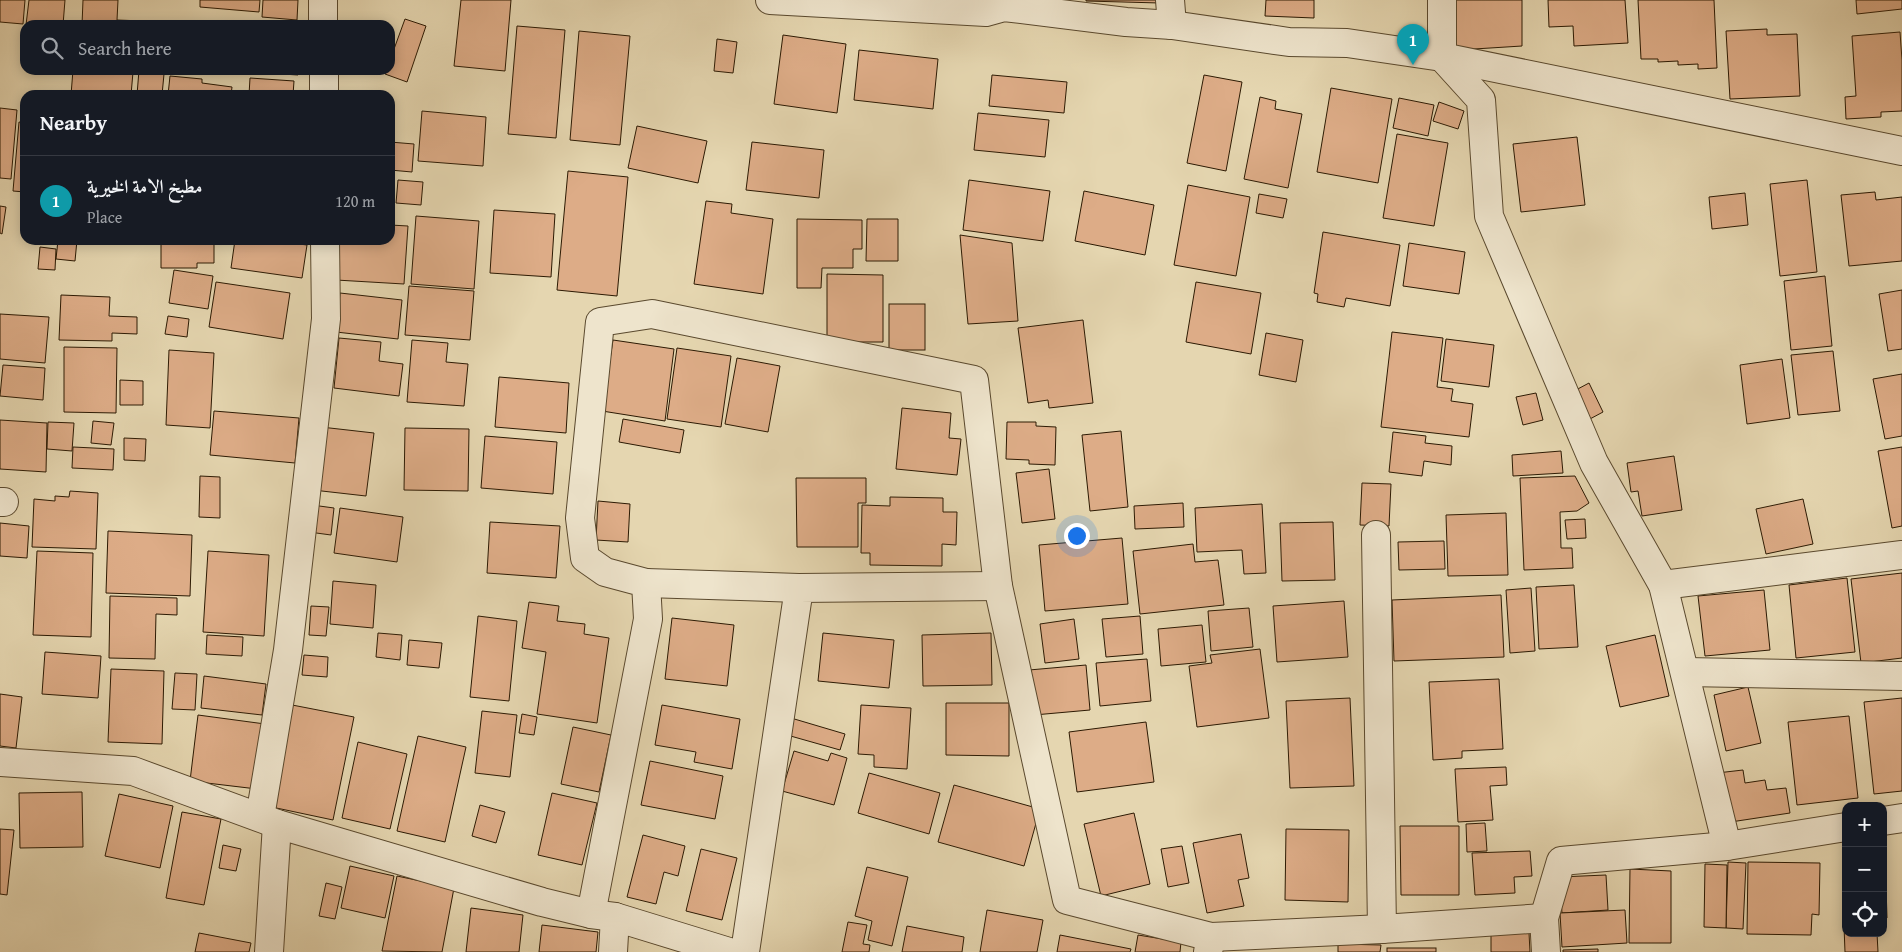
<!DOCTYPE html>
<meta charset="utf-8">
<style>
:root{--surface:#171b24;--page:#242831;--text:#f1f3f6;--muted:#9ea1a6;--line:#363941;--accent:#0b8043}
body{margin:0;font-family:"Gentium Book Plus",Amiri,serif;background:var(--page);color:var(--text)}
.controls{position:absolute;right:15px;bottom:15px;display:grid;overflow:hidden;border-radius:10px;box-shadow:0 2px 12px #0003}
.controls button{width:45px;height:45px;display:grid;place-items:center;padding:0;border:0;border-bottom:1px solid var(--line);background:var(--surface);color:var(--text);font:25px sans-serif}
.you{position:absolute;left:1076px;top:535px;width:18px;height:18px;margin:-12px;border:4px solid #fff;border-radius:50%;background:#1a73e8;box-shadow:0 0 0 8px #1a73e833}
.badge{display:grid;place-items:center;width:32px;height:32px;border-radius:50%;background:var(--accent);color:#fff;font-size:16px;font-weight:700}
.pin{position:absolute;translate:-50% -41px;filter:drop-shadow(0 1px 2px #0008)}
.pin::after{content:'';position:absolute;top:26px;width:18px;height:15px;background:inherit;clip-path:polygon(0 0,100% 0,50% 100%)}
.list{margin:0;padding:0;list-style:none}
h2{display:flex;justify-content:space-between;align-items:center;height:65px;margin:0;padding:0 20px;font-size:21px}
h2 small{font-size:16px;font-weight:400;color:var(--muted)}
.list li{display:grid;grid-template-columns:32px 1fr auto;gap:15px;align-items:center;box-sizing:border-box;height:90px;padding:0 20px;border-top:1px solid var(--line)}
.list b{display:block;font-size:19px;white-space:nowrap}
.list p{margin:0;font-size:16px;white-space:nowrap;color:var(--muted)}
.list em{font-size:16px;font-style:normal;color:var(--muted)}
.icon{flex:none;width:28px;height:28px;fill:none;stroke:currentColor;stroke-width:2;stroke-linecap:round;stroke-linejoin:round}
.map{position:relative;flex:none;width:1902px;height:952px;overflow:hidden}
.search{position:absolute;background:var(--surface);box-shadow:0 2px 12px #0003;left:20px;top:20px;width:375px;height:55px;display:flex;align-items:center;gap:12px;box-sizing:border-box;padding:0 18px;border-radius:15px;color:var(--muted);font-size:19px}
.panel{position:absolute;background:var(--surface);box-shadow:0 2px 12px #0003;left:20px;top:90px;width:375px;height:155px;border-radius:15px}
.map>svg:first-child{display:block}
</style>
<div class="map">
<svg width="1902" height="952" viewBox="0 0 1902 952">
<rect width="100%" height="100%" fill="#e5d6b0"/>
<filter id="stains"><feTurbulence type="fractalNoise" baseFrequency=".004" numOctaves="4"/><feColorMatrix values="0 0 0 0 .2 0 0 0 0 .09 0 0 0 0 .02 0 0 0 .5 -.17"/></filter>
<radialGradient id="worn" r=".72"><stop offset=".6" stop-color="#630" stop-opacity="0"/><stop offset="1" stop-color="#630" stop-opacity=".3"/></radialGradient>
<g fill="#ddac87" stroke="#2c1a03">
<polygon points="0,0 25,0 23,24 0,22"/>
<polygon points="29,0 65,0 63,25 26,25"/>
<polygon points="83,0 118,0 117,20 143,21 143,25 82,25"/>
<polygon points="200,0 260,0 259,12 200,7"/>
<polygon points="263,0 298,0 297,20 262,17"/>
<polygon points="461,0 511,0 505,71 454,66"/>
<polygon points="1086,0 1160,0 1160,3 1086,1"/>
<polygon points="1266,0 1314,0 1314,18 1265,16"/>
<polygon points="1445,0 1522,0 1522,46 1458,50 1445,39"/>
<polygon points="1548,0 1625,0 1628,43 1574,46 1573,26 1549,27"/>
<polygon points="1638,0 1714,0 1717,68 1698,69 1698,64 1678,65 1678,61 1658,62 1658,59 1641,59"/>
<polygon points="1856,0 1902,0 1902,9 1857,14"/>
<polygon points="405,19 426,26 407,82 385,74 386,70 390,70 390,60"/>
<polygon points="193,21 237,25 192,25"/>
<polygon points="517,26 565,30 556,138 508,134"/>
<polygon points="1767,29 1767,35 1797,34 1800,96 1730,99 1726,31"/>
<polygon points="579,31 630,36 620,145 570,140"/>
<polygon points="1900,32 1902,60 1902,111 1881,112 1881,117 1846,119 1845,97 1856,96 1852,36"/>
<polygon points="783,35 846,44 837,113 774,104"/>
<polygon points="717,39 737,42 733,73 714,71"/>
<polygon points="859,50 938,59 933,109 854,100"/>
<polygon points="73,70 109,70 133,72 131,95 71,95"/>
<polygon points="139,70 164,74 162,95 137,95"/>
<polygon points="237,70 261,70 261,72"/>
<polygon points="267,70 298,70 298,75 267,73"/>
<polygon points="992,75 1067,82 1064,113 989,106"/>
<polygon points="1204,75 1242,82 1226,171 1187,163"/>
<polygon points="170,76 202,79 202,83 232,87 231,95 168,95"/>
<polygon points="250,78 294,81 293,95 249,95"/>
<polygon points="1331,88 1392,99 1378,183 1317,172"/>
<polygon points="1260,97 1276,101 1275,109 1302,114 1288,188 1244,179"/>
<polygon points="1399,98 1434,105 1428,136 1393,128"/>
<polygon points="1439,102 1464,111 1458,129 1433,121"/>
<polygon points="0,108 17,110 11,179 0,178"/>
<polygon points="422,111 486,117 483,166 418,161"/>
<polygon points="978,113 1049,120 1045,157 974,150"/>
<polygon points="19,122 25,123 25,192 13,191"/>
<polygon points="637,126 707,141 698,183 628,168"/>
<polygon points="1397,134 1448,143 1434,226 1383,218"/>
<polygon points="1577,137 1585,205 1521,212 1513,144"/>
<polygon points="390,142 414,144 412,172 390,170"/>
<polygon points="752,142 824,150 819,198 746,190"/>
<polygon points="568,171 628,177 617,296 557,290"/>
<polygon points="398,180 423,182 421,205 396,203"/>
<polygon points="969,180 1050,191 1043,241 963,230"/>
<polygon points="1807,180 1817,272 1780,276 1770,184"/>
<polygon points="1188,185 1250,197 1236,276 1174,265"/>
<polygon points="1084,191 1154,205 1145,255 1075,241"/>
<polygon points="1875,192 1876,200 1902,197 1902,261 1849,266 1841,195"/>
<polygon points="1745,193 1748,225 1712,229 1709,197"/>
<polygon points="1259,194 1287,199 1283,218 1256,213"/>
<polygon points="706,201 732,204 731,213 773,219 763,294 694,284"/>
<polygon points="0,206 6,207 2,234 0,233"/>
<polygon points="494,210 555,214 551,277 490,273"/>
<polygon points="416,216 479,221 474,289 411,284"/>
<polygon points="797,219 862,220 862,249 853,249 853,268 822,268 821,288 797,288"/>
<polygon points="867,219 898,219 898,261 866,261"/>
<polygon points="390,225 408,226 404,284 336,280 339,240 390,240"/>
<polygon points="1323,232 1400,245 1390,306 1346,298 1344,307 1317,302 1318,294 1314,293"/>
<polygon points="960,235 1012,243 1018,321 968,324"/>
<polygon points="58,240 77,240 75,261 56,259"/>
<polygon points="161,240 214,240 214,263 197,263 197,268 161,268"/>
<polygon points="235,240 269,240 307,245 302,278 231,268"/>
<polygon points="1409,243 1465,252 1459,294 1403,286"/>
<polygon points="40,247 56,249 55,270 38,269"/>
<polygon points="174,270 213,276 208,309 169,303"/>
<polygon points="827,274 883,275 883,342 827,342"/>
<polygon points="1825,276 1832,346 1791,350 1784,281"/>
<polygon points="216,282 290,293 283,339 209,327"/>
<polygon points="1196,282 1261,293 1251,354 1186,342"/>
<polygon points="409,286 474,291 470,340 405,335"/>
<polygon points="1902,290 1902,349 1888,351 1879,294"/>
<polygon points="340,293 402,300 398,339 336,332"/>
<polygon points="61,295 110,297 109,316 137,317 137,334 112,333 112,341 59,340"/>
<rect x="889" y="304" width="36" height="46"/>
<polygon points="0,314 49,317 45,363 0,359"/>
<polygon points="168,316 189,319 187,337 165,334"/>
<polygon points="1083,320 1093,403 1049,408 1048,400 1028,403 1018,328"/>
<polygon points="1392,332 1443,338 1437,387 1453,389 1451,401 1473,404 1469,437 1381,427"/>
<polygon points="1266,333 1303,340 1296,382 1259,375"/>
<polygon points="339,338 381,342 379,361 403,364 399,396 334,388"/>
<polygon points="1446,339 1494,345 1489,387 1441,381"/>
<polygon points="412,340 448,343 446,362 468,364 464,406 407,402"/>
<polygon points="613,340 674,349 665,421 602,411"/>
<polygon points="64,347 117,348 116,413 64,412"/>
<polygon points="677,348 731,356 721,427 667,419"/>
<polygon points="169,350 214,353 210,428 166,425"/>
<polygon points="1833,351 1840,411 1798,415 1791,355"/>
<polygon points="737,358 780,366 768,432 725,424"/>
<polygon points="1782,359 1790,418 1747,424 1740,365"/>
<polygon points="3,365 45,368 43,400 0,396"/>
<polygon points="1902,374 1902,436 1885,439 1873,379"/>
<polygon points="499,377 569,383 566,433 495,427"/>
<polygon points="120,380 143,381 143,405 120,405"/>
<polygon points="1589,383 1603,412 1588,420 1574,391"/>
<polygon points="1536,393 1543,420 1523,425 1516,397"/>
<polygon points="902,408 951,413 949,438 961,439 957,475 896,469"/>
<polygon points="214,411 299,418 295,463 210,455"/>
<polygon points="623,419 684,430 680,453 619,442"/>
<polygon points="0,420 47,423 46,472 0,469"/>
<polygon points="93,421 114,423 111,445 91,443"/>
<polygon points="48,422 74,423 72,451 47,449"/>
<polygon points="1007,422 1036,422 1036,426 1056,427 1055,465 1029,464 1029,460 1006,459"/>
<polygon points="321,427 374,433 366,496 313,490"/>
<polygon points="405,428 469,429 468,491 404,490"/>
<polygon points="1121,431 1128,507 1090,511 1082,435"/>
<polygon points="1393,432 1426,436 1425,443 1452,446 1451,465 1424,461 1422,476 1389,472"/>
<polygon points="485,436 557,442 553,494 481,488"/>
<polygon points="124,438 146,439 145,461 124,460"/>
<polygon points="73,447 114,449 113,470 72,468"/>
<polygon points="1902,447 1902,526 1892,528 1878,451"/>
<polygon points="1561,451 1563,473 1513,476 1512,455"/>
<polygon points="1674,456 1682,510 1642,516 1638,491 1631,492 1627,463"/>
<polygon points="1049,469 1055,519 1022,523 1016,473"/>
<polygon points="200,476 220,477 220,518 199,517"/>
<polygon points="1575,476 1589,503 1577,511 1560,512 1561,548 1572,548 1573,568 1524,570 1520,478"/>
<polygon points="796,478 866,478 866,503 858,503 858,547 797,547"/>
<polygon points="1362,483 1391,484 1389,526 1360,525"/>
<polygon points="70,491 98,493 96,549 32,547 34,499 55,501 55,496 69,497"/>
<polygon points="890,497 943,498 943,512 957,512 956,545 942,544 942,566 870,565 870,553 861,553 862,505 890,506"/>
<polygon points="1803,499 1813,544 1766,554 1756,509"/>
<polygon points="598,501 630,504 628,542 596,540"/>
<polygon points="1183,503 1184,527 1135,529 1134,506"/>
<polygon points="1262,504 1266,573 1244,574 1242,550 1197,552 1195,508"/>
<polygon points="312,505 334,508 331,535 309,532"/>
<polygon points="340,508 403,517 397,562 334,553"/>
<polygon points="1506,513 1508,575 1448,576 1446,515"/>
<polygon points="1585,519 1586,538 1567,539 1565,520"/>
<polygon points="490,522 560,526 556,578 487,573"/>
<polygon points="1333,522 1335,580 1282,581 1280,523"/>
<polygon points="0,523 29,526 27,558 0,556"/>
<polygon points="108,531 192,535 190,596 106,593"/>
<polygon points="1122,538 1128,604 1045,611 1039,545"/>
<polygon points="1444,541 1445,569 1399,570 1398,542"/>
<polygon points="1193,544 1195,562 1218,560 1224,605 1140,614 1133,551"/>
<polygon points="37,551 93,553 91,637 33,635"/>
<polygon points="208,551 269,555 264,636 203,632"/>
<polygon points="1902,573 1902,658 1861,663 1851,579"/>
<polygon points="1847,578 1855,652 1796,658 1789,585"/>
<polygon points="333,581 376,585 373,628 330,624"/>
<polygon points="1574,585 1578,647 1539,649 1536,587"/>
<polygon points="1531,588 1535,651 1510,653 1506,590"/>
<polygon points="1764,590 1770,650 1705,656 1698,596"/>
<polygon points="1501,595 1504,657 1394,661 1392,600"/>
<polygon points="110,596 177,598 177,615 156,614 155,659 109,658"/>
<polygon points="1344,601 1348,657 1277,662 1273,606"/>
<polygon points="529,602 559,606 557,621 585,624 584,634 609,638 597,723 537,714 546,652 522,648"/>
<polygon points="311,606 329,607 326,636 309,635"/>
<polygon points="1249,608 1253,647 1211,651 1208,611"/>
<polygon points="478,616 517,621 509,701 470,697"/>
<polygon points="1140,616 1143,654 1106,657 1102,619"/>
<polygon points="672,618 734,625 727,686 665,679"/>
<polygon points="1074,619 1079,659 1045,663 1040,624"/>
<polygon points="1202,625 1206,662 1161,666 1158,629"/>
<polygon points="378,633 402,635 400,660 376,657"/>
<polygon points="823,633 894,640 889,688 818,681"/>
<polygon points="991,633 992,685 923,686 922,635"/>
<polygon points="207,635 243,637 242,656 206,654"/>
<polygon points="1655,635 1669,696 1620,707 1606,646"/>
<polygon points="409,640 442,643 439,668 407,665"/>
<polygon points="1260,649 1269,718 1197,727 1189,666 1212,663 1210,655"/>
<polygon points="45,652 101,656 98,698 42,694"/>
<polygon points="304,655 328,657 327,677 302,675"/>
<polygon points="1147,659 1151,701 1100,706 1096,663"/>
<polygon points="1086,665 1090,710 1034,715 1029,670"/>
<polygon points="111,669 164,671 162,744 108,742"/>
<polygon points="175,673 197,674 195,710 172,709"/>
<polygon points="204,676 266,684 262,715 201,708"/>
<polygon points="1499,679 1503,749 1462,751 1462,758 1433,760 1429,682"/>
<polygon points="1748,687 1761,743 1726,751 1714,695"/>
<polygon points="0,694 22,697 16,748 0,746"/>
<polygon points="1350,698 1354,786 1290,788 1286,701"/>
<polygon points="1902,698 1902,791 1874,794 1864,702"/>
<polygon points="946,703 1009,703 1009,756 946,755"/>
<polygon points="287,704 354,717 333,820 267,806"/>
<polygon points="662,705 740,719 732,769 694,762 696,752 655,745"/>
<polygon points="861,705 911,708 907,769 874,767 874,755 858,754"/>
<polygon points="482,711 517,715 510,777 475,773"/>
<polygon points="522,714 537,717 534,735 519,733"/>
<polygon points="198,715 265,724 257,789 190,781"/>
<polygon points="1849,716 1858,798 1797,805 1788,722"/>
<polygon points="791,718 845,734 840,750 787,735"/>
<polygon points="1146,722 1154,782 1077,792 1069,732"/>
<polygon points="573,727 611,735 599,792 561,784"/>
<polygon points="418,736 466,747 445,842 397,831"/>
<polygon points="358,742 407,754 390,829 342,818"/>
<polygon points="794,751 828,761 831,753 847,758 834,805 782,791"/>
<polygon points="650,761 723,776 715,819 641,805"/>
<polygon points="1506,767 1507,785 1490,786 1493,820 1458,822 1455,769"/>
<polygon points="1743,770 1745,783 1765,780 1767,790 1786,788 1790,813 1724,823 1717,773"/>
<polygon points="869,773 940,793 929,834 858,813"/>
<polygon points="954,785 1040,809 1024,866 938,842"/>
<polygon points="82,792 83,847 20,848 19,793"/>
<polygon points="552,793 597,803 582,865 538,855"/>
<polygon points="119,794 173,806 160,868 105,856"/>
<polygon points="480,805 505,812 496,843 472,836"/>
<polygon points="182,812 221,819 204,905 166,898"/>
<polygon points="1134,813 1150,884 1101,896 1084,824"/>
<polygon points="1485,823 1487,851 1467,852 1466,824"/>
<polygon points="1400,826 1459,826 1459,895 1401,895"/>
<polygon points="0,829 14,830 7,895 0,894"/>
<polygon points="1286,829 1349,830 1348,902 1285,900"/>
<polygon points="1241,834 1249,878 1238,880 1244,906 1207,913 1193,843"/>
<polygon points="643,835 685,846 678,876 664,872 656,904 627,897"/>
<polygon points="223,845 241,849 236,871 219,868"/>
<polygon points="1182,846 1189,883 1168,887 1161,849"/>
<polygon points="701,849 737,858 722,920 686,911"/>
<polygon points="1530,851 1532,876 1514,877 1515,893 1475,895 1472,853"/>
<polygon points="1883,854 1885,854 1887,918 1883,918"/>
<polygon points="1844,856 1846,856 1846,888 1845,888"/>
<polygon points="1728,862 1746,863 1743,929 1726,928"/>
<polygon points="1748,862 1820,863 1819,915 1812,914 1811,935 1747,934"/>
<polygon points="1705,864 1727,865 1726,928 1704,927"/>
<polygon points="350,866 394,876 385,918 341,908"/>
<polygon points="867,867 908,877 892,946 868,940 872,921 855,916"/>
<polygon points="1630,869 1671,871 1671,943 1629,943"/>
<polygon points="1606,875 1608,910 1562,913 1559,877"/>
<polygon points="397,876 454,888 442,952 382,951"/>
<polygon points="326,883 342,887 335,919 319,916"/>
<polygon points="471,908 523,915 519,952 466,952"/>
<polygon points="987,910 1043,920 1037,952 980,952"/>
<polygon points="1625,910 1627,943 1562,947 1560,913"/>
<polygon points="848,922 867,925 863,944 870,945 869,952 842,952"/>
<polygon points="542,925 598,932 596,952 539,952"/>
<polygon points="907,926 964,937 962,952 902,952"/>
<polygon points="1844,926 1846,926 1846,933 1877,933 1878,952 1845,952"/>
<polygon points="199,933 251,943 249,952 195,952"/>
<polygon points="1529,933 1530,952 1491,952 1491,934"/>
<polygon points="1060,935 1131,949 1130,952 1057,952"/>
<polygon points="1138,935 1181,942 1180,952 1135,952"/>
<polygon points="1338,944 1381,945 1380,952 1338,952"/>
<rect x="1387" y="948" width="49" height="4"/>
<polygon points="1598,949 1598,952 1563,952 1563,950"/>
</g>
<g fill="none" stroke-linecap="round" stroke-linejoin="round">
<g stroke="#5a492e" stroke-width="30">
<g id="minor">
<polyline points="323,0 323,25"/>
<polyline points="770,0 986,12 1004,7 1126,22 1172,25 1289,42 1347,43 1442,57 1902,151"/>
<polyline points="1170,0 1172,25"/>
<polyline points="1442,0 1442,57 1481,100 1489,216 1594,463 1663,585 1727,846"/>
<polyline points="324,70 324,95"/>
<polyline points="0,502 4,502"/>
<polyline points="1376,535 1382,929"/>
<polyline points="646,583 799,588"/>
<polyline points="1663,585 1902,555"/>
<polyline points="1686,672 1902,676"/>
<polyline points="0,762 133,771 277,824 542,902 591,914 615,917 729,952"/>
<polyline points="260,817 288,650 326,319 325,240"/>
<polyline points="1883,821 1902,818"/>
<polyline points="591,914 648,619 646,583 605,572 585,558 580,518 600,322 652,314 974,380 998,586 1067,900 1211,937 1208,952"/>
<polyline points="1211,937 1382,929 1544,918"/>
<polyline points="269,952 277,824"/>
<polyline points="613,952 615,917"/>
<polyline points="745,952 799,588 998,586"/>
<polyline points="1546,952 1544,918 1561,861 1727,846 1846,827"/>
</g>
</g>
<use href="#minor" stroke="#eee4cc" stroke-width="28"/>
</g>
<rect width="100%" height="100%" filter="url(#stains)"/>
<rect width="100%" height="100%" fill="url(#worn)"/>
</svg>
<div class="controls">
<button>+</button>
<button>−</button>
<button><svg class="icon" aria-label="locate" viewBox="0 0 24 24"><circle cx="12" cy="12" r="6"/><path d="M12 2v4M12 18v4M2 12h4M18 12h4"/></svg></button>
</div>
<div class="you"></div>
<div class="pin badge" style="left:1413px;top:65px;background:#0f9aa8">1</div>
<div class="search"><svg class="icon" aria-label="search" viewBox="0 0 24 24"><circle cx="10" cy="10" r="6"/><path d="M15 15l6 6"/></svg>Search here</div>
<section class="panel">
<h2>Nearby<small></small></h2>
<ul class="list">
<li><span class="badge" style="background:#0f9aa8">1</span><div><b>مطبخ الامة الخيرية</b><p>Place</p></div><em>120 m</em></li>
</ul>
</section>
</div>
